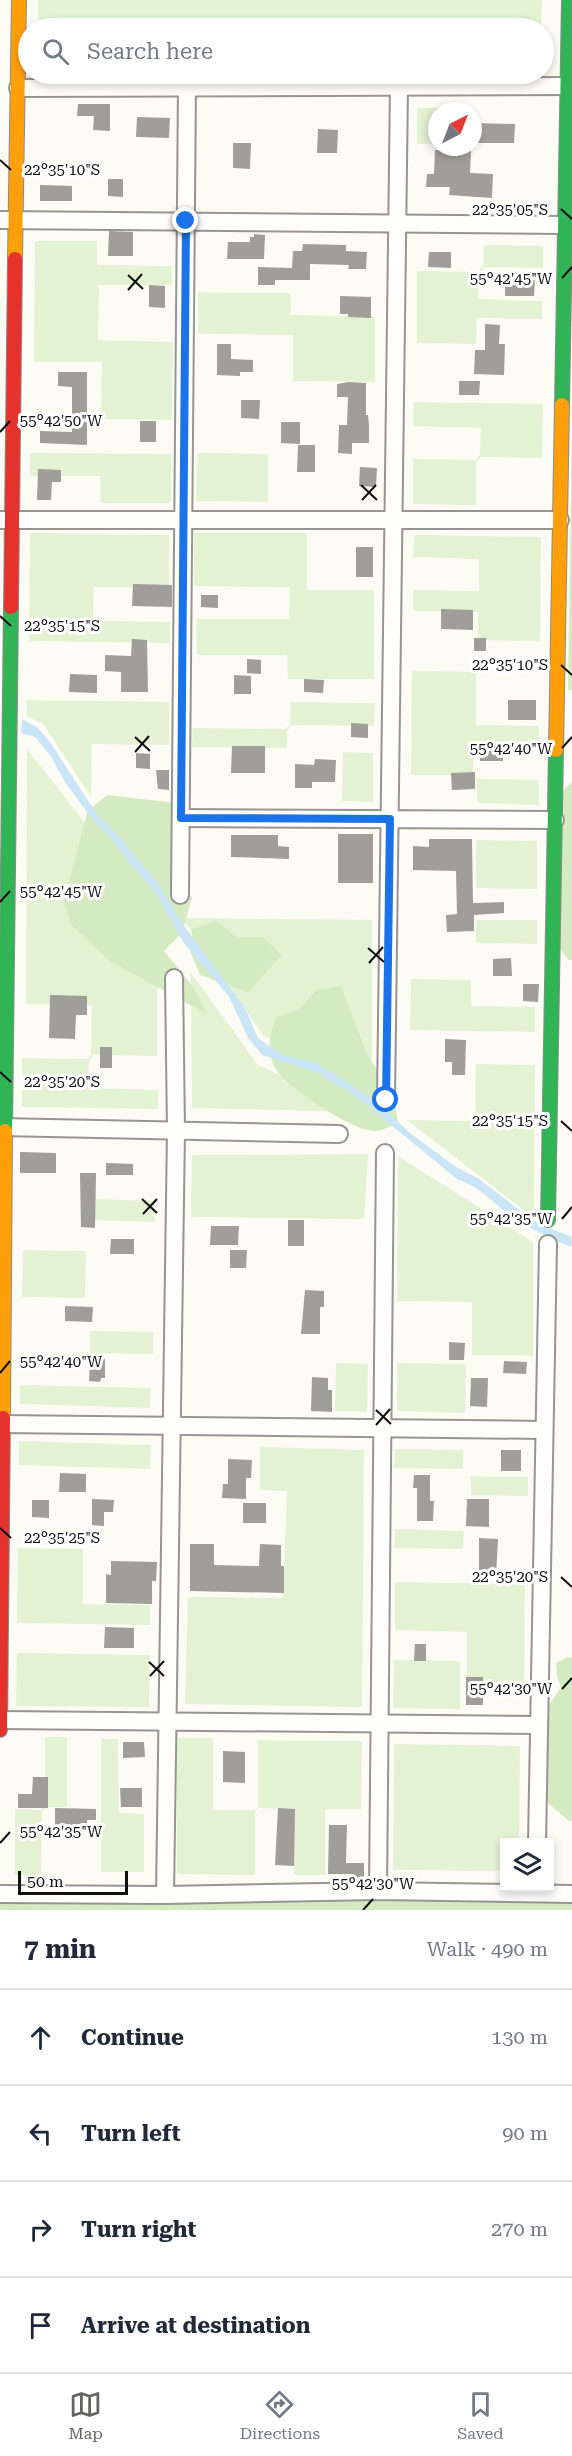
<!DOCTYPE html>
<meta charset="utf-8">
<style>
:root{--surface:#fff;--page:#f2f2f3;--text:#1f2937;--muted:#747a83;--line:#e0e1e3;--accent:#62625f}
body{margin:0;font-family:"Roboto Serif",serif;background:var(--page);color:var(--text)}
.controls{position:absolute;right:18px;bottom:18px;display:grid;overflow:hidden;border-radius:0px;box-shadow:0 3px 9px #0003}
.controls button{width:54px;height:54px;display:grid;place-items:center;padding:0;border:0;border-bottom:2px solid var(--line);background:var(--surface);color:var(--text);font:30px sans-serif}
.compass{position:absolute;left:428px;top:102px;width:54px;height:54px;border-radius:50%;background:var(--surface);box-shadow:0 3px 9px #0003;rotate:42deg}
.scale{position:absolute;left:18px;bottom:15px;width:110px;box-sizing:border-box;padding-left:6px;border:3px solid #0f0f0f;border-top:0;font-size:16px;line-height:21px;white-space:nowrap;color:#0f0f0f;-webkit-text-stroke:4px #fff;paint-order:stroke}
.stop{position:absolute;width:18px;height:18px;margin:-14px;border:4px solid #1a73e8;border-radius:50%;background:#fff}
.stop.end{background:#1a73e8;border-color:#fff;box-shadow:0 2px 6px #0008}
.list{margin:0;padding:0;list-style:none}
h2{display:flex;justify-content:space-between;align-items:center;height:78px;margin:0;padding:0 24px;font-size:26px}
h2 small{font-size:20px;font-weight:400;color:var(--muted)}
.list li{display:grid;grid-template-columns:39px 1fr auto;gap:18px;align-items:center;box-sizing:border-box;height:96px;padding:0 24px;border-top:2px solid var(--line)}
.list b{display:block;font-size:22px;white-space:nowrap}
.list em{font-size:20px;font-style:normal;color:var(--muted)}
.icon{flex:none;width:33px;height:33px;fill:none;stroke:currentColor;stroke-width:2;stroke-linecap:round;stroke-linejoin:round}
.map{position:relative;flex:none;width:572px;height:1910px;overflow:hidden}
.search{position:absolute;background:var(--surface);box-shadow:0 3px 9px #0003;left:18px;right:18px;top:18px;height:66px;display:flex;align-items:center;gap:15px;box-sizing:border-box;padding:0 21px;border-radius:33px;color:var(--muted);font-size:22px}
.sheet{height:462px;background:var(--surface)}
nav{display:flex;justify-content:space-around;align-items:center;box-sizing:border-box;height:84px;border-top:2px solid var(--line);background:var(--surface);font-size:16px;color:var(--muted)}
nav a{display:grid;justify-items:center;gap:3px}
nav .on{color:var(--accent)}
.map>svg:first-child{display:block}
</style>
<div class="map">
<svg width="572" height="1910" viewBox="0 0 572 1910">
<rect width="100%" height="100%" fill="#fcfbf4"/>
<g fill="#e4f2d4">
<polygon points="38,0 542,0 541,28 38,28"/>
<polygon points="417,108 465,108 465,111 437,111 437,144 417,144"/>
<polygon points="35,241 97,241 97,265 172,266 172,285 99,285 98,340 173,342 172,420 101,419 102,362 34,362"/>
<polygon points="484,245 543,246 543,268 484,267 479,274 478,299 542,301 542,319 477,318 476,344 417,343 417,271 478,272 483,265"/>
<polygon points="198,292 290,293 291,315 375,317 375,382 293,381 293,335 198,334"/>
<polygon points="414,402 543,404 542,458 481,457 476,462 476,505 413,504 413,459 476,460 480,454 481,428 413,426"/>
<polygon points="30,453 171,454 171,503 101,503 100,476 30,476"/>
<polygon points="197,453 268,454 268,502 196,501"/>
<polygon points="30,533 169,535 169,588 94,587 93,621 170,622 170,643 29,641"/>
<polygon points="194,533 307,533 307,590 374,590 374,679 288,679 287,655 197,655 196,619 289,619 290,587 194,586"/>
<polygon points="414,535 541,537 540,641 478,640 478,612 413,611 413,590 479,591 479,559 413,557"/>
<polygon points="412,671 476,672 476,725 539,726 539,749 474,749 473,774 478,779 539,780 539,805 477,803 477,781 473,775 411,775"/>
<polygon points="27,700 169,702 169,745 92,744 91,797 44,725 27,716"/>
<polygon points="291,702 375,703 374,726 291,725 287,731 287,748 192,747 193,728 286,729 290,724"/>
<polygon points="27,749 157,915 157,1056 93,1055 89,1061 88,1088 158,1090 158,1109 22,1107 22,1058 88,1059 91,1055 92,1005 26,1004"/>
<polygon points="343,752 373,753 373,802 342,801"/>
<polygon points="476,840 537,841 537,889 476,888"/>
<polygon points="182,918 372,920 372,1093 263,1035"/>
<polygon points="476,920 537,920 537,944 476,943"/>
<polygon points="191,973 258,1065 359,1112 192,1108"/>
<polygon points="411,979 471,980 471,1006 535,1007 535,1032 410,1030"/>
<polygon points="476,1064 535,1065 534,1218 407,1120 475,1121"/>
<polygon points="368,1154 364,1219 191,1217 192,1155"/>
<polygon points="398,1156 533,1242 533,1356 472,1355 472,1302 397,1301"/>
<polygon points="93,1199 155,1201 154,1222 92,1220"/>
<polygon points="23,1250 86,1251 85,1298 22,1297"/>
<polygon points="90,1331 153,1332 153,1354 90,1353"/>
<polygon points="336,1363 368,1364 367,1412 335,1411"/>
<polygon points="397,1363 466,1364 465,1413 397,1411"/>
<polygon points="20,1385 151,1388 150,1408 20,1404"/>
<polygon points="19,1441 151,1445 150,1469 19,1465"/>
<polygon points="260,1447 364,1450 362,1707 185,1704 188,1597 283,1598 287,1491 260,1490"/>
<polygon points="395,1449 463,1450 463,1469 394,1468"/>
<polygon points="471,1476 528,1477 528,1496 471,1495"/>
<polygon points="395,1529 464,1531 463,1549 395,1548"/>
<polygon points="18,1548 83,1549 83,1604 150,1605 150,1625 17,1623"/>
<polygon points="395,1582 525,1584 524,1683 467,1682 467,1632 395,1630"/>
<polygon points="17,1653 150,1655 149,1707 16,1706"/>
<polygon points="394,1660 460,1661 460,1709 393,1708"/>
<polygon points="45,1737 67,1737 67,1807 47,1807 42,1811 41,1875 15,1875 15,1809 41,1810 45,1805"/>
<polygon points="177,1738 213,1738 213,1810 255,1810 258,1807 258,1740 362,1741 361,1809 325,1809 325,1875 294,1875 294,1809 258,1808 255,1811 255,1875 177,1874"/>
<polygon points="101,1739 118,1739 119,1813 144,1814 144,1872 101,1872"/>
<polygon points="394,1744 520,1746 519,1842 504,1842 504,1871 393,1870"/>
</g>
<g fill="#d4eac1">
<polygon points="572,425 572,690 568,690"/>
<polygon points="572,782 572,960 569,960 554,942 562,792"/>
<polygon points="108,795 175,803 174,872 192,898 182,933 164,951 194,988 207,1014 111,962 71,925 64,900 88,810"/>
<polygon points="216,921 237,937 263,937 282,955 248,992 200,975 191,953 192,929"/>
<path d="M341,986L367,1054L394,1096L398,1123C392,1125 384,1130 377,1131C356,1134 282,1085 274,1066C266,1048 270,1035 276,1017L299,1009L316,990Z"/>
<polygon points="568,1657 572,1658 572,1821 569,1821 541,1797 537,1785 547,1754 548,1707 561,1687 557,1676 556,1663"/>
<polygon points="0,1888 572,1894 572,1910 0,1910"/>
</g>
<path fill="#cae5f6" d="M22,719L37,727L50,742L98,816L118,835L160,886L182,923L245,1008L258,1038L283,1055L311,1061L335,1074L378,1103L410,1133L456,1167L479,1179L535,1222L572,1237V1247C547,1238 522,1224 501,1208C484,1194 478,1187 457,1179L358,1098L318,1073L262,1055L248,1038L230,998L183,942L154,890L130,864L112,839L93,820L65,782L50,755L35,737L21,733Z"/>
<g fill="#a09e99">
<polygon points="78,104 110,104 110,131 93,130 94,116 77,116"/>
<polygon points="137,117 170,118 169,138 136,137"/>
<polygon points="473,123 515,124 514,143 473,143"/>
<polygon points="318,129 338,130 337,153 317,153"/>
<polygon points="233,143 251,143 250,169 233,168"/>
<polygon points="435,150 471,151 470,173 493,174 492,198 449,195 450,187 426,187 427,174 434,174"/>
<polygon points="108,179 123,179 123,197 108,196"/>
<polygon points="40,185 72,186 72,201 40,201"/>
<polygon points="109,231 133,232 133,256 108,256"/>
<polygon points="254,234 265,235 264,259 227,259 228,242 250,242 250,237 254,237"/>
<polygon points="303,244 346,245 346,251 367,252 366,269 348,269 349,265 310,264 310,280 275,280 275,285 258,285 258,267 292,268 293,251 302,251"/>
<polygon points="429,252 451,252 451,268 428,267"/>
<polygon points="505,278 535,279 534,296 505,296"/>
<polygon points="149,285 165,286 165,308 149,307"/>
<polygon points="340,296 371,297 371,318 348,317 348,314 340,314"/>
<polygon points="485,324 500,325 499,344 505,344 504,375 474,374 475,350 485,350"/>
<polygon points="217,344 231,344 231,359 253,360 253,372 240,372 240,376 217,375"/>
<polygon points="58,372 87,372 87,445 40,443 40,431 72,432 72,387 58,386"/>
<polygon points="459,381 480,381 479,395 459,395"/>
<polygon points="349,382 366,383 366,415 368,415 369,426 369,443 352,443 352,454 338,453 339,425 347,425 348,397 337,397 337,384"/>
<polygon points="241,400 260,400 259,419 241,418"/>
<rect x="140" y="421" width="16" height="21"/>
<polygon points="281,422 300,422 300,444 281,443"/>
<polygon points="298,445 315,445 315,472 297,472"/>
<polygon points="360,467 377,468 376,487 359,486"/>
<polygon points="38,469 61,470 61,482 52,482 51,500 37,500"/>
<rect x="356" y="547" width="17" height="30"/>
<polygon points="133,584 172,585 172,607 132,606"/>
<polygon points="201,595 218,595 218,608 201,607"/>
<polygon points="441,609 473,610 473,630 441,629"/>
<rect x="474" y="638" width="12" height="13"/>
<polygon points="132,639 147,640 148,692 121,692 121,672 105,671 105,655 131,656"/>
<polygon points="247,659 261,660 261,674 247,673"/>
<polygon points="70,674 97,675 97,693 69,692"/>
<polygon points="234,675 251,676 251,694 234,694"/>
<polygon points="304,679 324,680 323,693 304,692"/>
<rect x="508" y="700" width="28" height="20"/>
<polygon points="351,723 368,724 368,738 351,737"/>
<polygon points="232,746 265,746 265,773 231,773"/>
<polygon points="502,747 503,761 480,761 480,748"/>
<polygon points="136,753 150,754 150,769 136,768"/>
<polygon points="315,759 336,760 335,782 312,782 312,788 295,788 295,764 314,765"/>
<polygon points="156,770 169,770 169,790 158,789"/>
<polygon points="475,772 475,789 452,790 451,773"/>
<rect x="338" y="834" width="35" height="49"/>
<polygon points="231,835 278,835 278,846 289,847 289,859 231,857"/>
<polygon points="429,839 472,839 473,903 504,902 504,913 474,915 474,931 447,932 446,915 457,914 456,871 413,870 413,846 429,847"/>
<polygon points="511,958 512,976 493,976 493,959"/>
<polygon points="523,984 539,984 538,1002 523,1001"/>
<polygon points="50,995 87,996 87,1015 76,1015 75,1039 49,1038"/>
<polygon points="445,1039 466,1040 465,1075 452,1075 452,1062 445,1062"/>
<rect x="100" y="1047" width="12" height="21"/>
<polygon points="20,1152 56,1153 56,1173 20,1173"/>
<polygon points="106,1163 133,1164 133,1175 106,1175"/>
<polygon points="80,1173 96,1173 95,1228 81,1227"/>
<rect x="288" y="1220" width="16" height="26"/>
<polygon points="211,1226 239,1226 238,1245 210,1245"/>
<polygon points="111,1239 134,1239 134,1254 110,1254"/>
<polygon points="230,1250 247,1250 246,1268 230,1268"/>
<polygon points="305,1290 324,1291 324,1307 320,1307 320,1334 301,1334"/>
<polygon points="65,1306 93,1307 92,1322 65,1321"/>
<polygon points="449,1342 465,1343 464,1360 449,1360"/>
<polygon points="90,1357 105,1357 105,1378 101,1378 100,1382 89,1381"/>
<polygon points="504,1361 527,1362 526,1374 503,1373"/>
<polygon points="312,1377 328,1378 328,1390 332,1390 332,1412 311,1411"/>
<polygon points="471,1378 488,1378 487,1407 470,1406"/>
<rect x="501" y="1450" width="20" height="21"/>
<polygon points="228,1459 252,1460 251,1478 246,1478 246,1499 222,1498 223,1484 228,1484"/>
<polygon points="60,1473 86,1474 86,1492 59,1492"/>
<polygon points="414,1475 430,1475 430,1501 434,1501 433,1521 417,1521 417,1488 413,1488"/>
<polygon points="92,1499 114,1500 113,1512 104,1512 104,1526 92,1525"/>
<polygon points="467,1499 489,1499 489,1527 466,1526"/>
<polygon points="32,1500 49,1500 49,1518 32,1517"/>
<rect x="243" y="1503" width="23" height="20"/>
<polygon points="479,1538 498,1539 496,1576 479,1576"/>
<polygon points="190,1544 214,1544 214,1565 259,1566 260,1544 281,1545 281,1566 284,1566 284,1593 190,1591"/>
<polygon points="111,1561 157,1562 156,1581 152,1581 152,1604 106,1603 106,1574 111,1575"/>
<polygon points="105,1627 134,1628 134,1648 104,1648"/>
<polygon points="415,1644 426,1644 426,1661 414,1661"/>
<rect x="466" y="1677" width="17" height="28"/>
<polygon points="123,1742 144,1742 145,1757 123,1758"/>
<polygon points="223,1751 245,1752 245,1783 223,1782"/>
<polygon points="33,1777 48,1777 48,1808 18,1808 18,1794 32,1794"/>
<polygon points="120,1788 142,1788 142,1807 121,1807"/>
<polygon points="55,1808 96,1809 96,1820 87,1820 87,1827 55,1826"/>
<polygon points="278,1808 295,1809 294,1866 275,1865"/>
<polygon points="329,1825 347,1825 346,1863 364,1863 364,1878 350,1878 350,1874 328,1874"/>
</g>
<g fill="none" stroke-linecap="round" stroke-linejoin="round">
<g stroke="#969592" stroke-width="20">
<g id="street">
<polyline points="18,88 572,86"/>
<polyline points="0,220 565,225"/>
<polyline points="0,520 560,520"/>
<polyline points="181,818 555,820"/>
<polyline points="180,895 187,87"/>
<polyline points="386,1099 399,87"/>
<polyline points="0,1127 339,1134"/>
<polyline points="0,1424 544,1430"/>
<polyline points="0,1720 539,1725"/>
<polyline points="537,1842 548,1244"/>
<polyline points="378,1891 385,1153"/>
<polyline points="0,1894 165,1895 378,1891 572,1894"/>
<polyline points="165,1895 176,1130 174,978"/>
</g>
</g>
<g stroke="#8c8c89" stroke-width="16">
<g id="fast">
<polyline points="562,405 569,0"/>
<polyline points="5,1131 11,607"/>
<polyline points="548,1220 556,750"/>
</g>
</g>
<g stroke="#8c8c89" stroke-width="16">
<g id="slow">
<polyline points="15,259 19,0"/>
<polyline points="556,750 562,405"/>
<polyline points="3,1418 5,1131"/>
</g>
</g>
<g stroke="#8c8c89" stroke-width="16">
<g id="jam">
<polyline points="11,607 15,259"/>
<polyline points="0,1730 3,1418"/>
</g>
</g>
<use href="#street" stroke="#fffefd" stroke-width="16"/>
<use href="#fast" stroke="#30b455" stroke-width="14"/>
<use href="#slow" stroke="#ff9f0a" stroke-width="14"/>
<use href="#jam" stroke="#e5322d" stroke-width="14"/>
</g>
<g fill="none" stroke-linecap="round" stroke-linejoin="round">
<polyline stroke="#1a73e8" stroke-width="8" points="186,221 181,818 390,819 386,1100"/>
</g>
<path fill="none" stroke="#0f0f0f" stroke-width="2" d="M0,160L11,170M561,209L572,219M128,275L143,289M562,278L572,267M128,290L142,274M0,432L10,421M361,485L377,500M362,500L376,485M0,616L11,626M561,665L572,675M135,737L150,751M562,748L572,737M135,752L149,736M0,902L10,891M368,948L384,962M369,963L383,947M0,1072L11,1082M561,1121L572,1131M142,1199L157,1213M143,1214L157,1199M562,1219L572,1207M0,1373L10,1361M376,1410L391,1424M376,1425L390,1409M0,1528L11,1538M561,1577L572,1587M149,1662L164,1676M150,1676L164,1661M562,1689L572,1678M0,1843L10,1832M363,1910L373,1899"/>
<g font-size="15" text-anchor="middle" fill="#0f0f0f" stroke="#fff" stroke-width="6" stroke-linejoin="round" paint-order="stroke">
<text x="62" y="175">22°35'10"S</text>
<text x="510" y="215">22°35'05"S</text>
<text x="511" y="284">55°42'45"W</text>
<text x="61" y="426">55°42'50"W</text>
<text x="62" y="631">22°35'15"S</text>
<text x="510" y="670">22°35'10"S</text>
<text x="511" y="754">55°42'40"W</text>
<text x="61" y="897">55°42'45"W</text>
<text x="62" y="1087">22°35'20"S</text>
<text x="510" y="1126">22°35'15"S</text>
<text x="511" y="1224">55°42'35"W</text>
<text x="61" y="1367">55°42'40"W</text>
<text x="62" y="1543">22°35'25"S</text>
<text x="510" y="1582">22°35'20"S</text>
<text x="511" y="1694">55°42'30"W</text>
<text x="61" y="1837">55°42'35"W</text>
<text x="373" y="1889">55°42'30"W</text>
</g>
</svg>
<div class="controls">
<button><svg class="icon" aria-label="layers" viewBox="0 0 24 24"><path d="M12 4l9 5-9 5-9-5zM3 14l9 5 9-5"/></svg></button>
</div>
<svg class="compass" viewBox="-18 -18 36 36"><path d="M0-13l5 13h-10z" fill="#e53935"/><path d="M0 13l5-13h-10z" fill="#747a83"/></svg>
<div class="scale">50 m</div>
<div class="stop" style="left:386px;top:1100px"></div>
<div class="stop end" style="left:186px;top:221px"></div>
<div class="search"><svg class="icon" aria-label="search" viewBox="0 0 24 24"><circle cx="10" cy="10" r="6"/><path d="M15 15l6 6"/></svg>Search here</div>
</div>
<section class="sheet">
<h2>7 min<small>Walk · 490 m</small></h2>
<ul class="list">
<li><svg class="icon" aria-label="ahead" viewBox="0 0 24 24"><path d="M12 20V5M6 11l6-6 6 6"/></svg><div><b>Continue</b></div><em>130 m</em></li>
<li><svg class="icon" aria-label="left" viewBox="0 0 24 24"><path d="M17 20v-9H6M10 6l-5 5 5 5"/></svg><div><b>Turn left</b></div><em>90 m</em></li>
<li><svg class="icon" aria-label="right" viewBox="0 0 24 24"><path d="M7 20v-9h11M14 6l5 5-5 5"/></svg><div><b>Turn right</b></div><em>270 m</em></li>
<li><svg class="icon" aria-label="arrive" viewBox="0 0 24 24"><path d="M6 21V4h12l-3 4 3 4H6"/></svg><div><b>Arrive at destination</b></div></li>
</ul>
</section>
<nav>
<a class="on"><svg class="icon" aria-label="map" viewBox="0 0 24 24"><path d="M3 6l6-2 6 2 6-2v14l-6 2-6-2-6 2zM9 4v14M15 6v14"/></svg>Map</a>
<a><svg class="icon" aria-label="directions" viewBox="0 0 24 24"><path d="M12 3l9 9-9 9-9-9zM9 14v-3h6M13 9l2 2-2 2"/></svg>Directions</a>
<a><svg class="icon" aria-label="saved" viewBox="0 0 24 24"><path d="M7 4h10v16l-5-4-5 4z"/></svg>Saved</a>
</nav>
